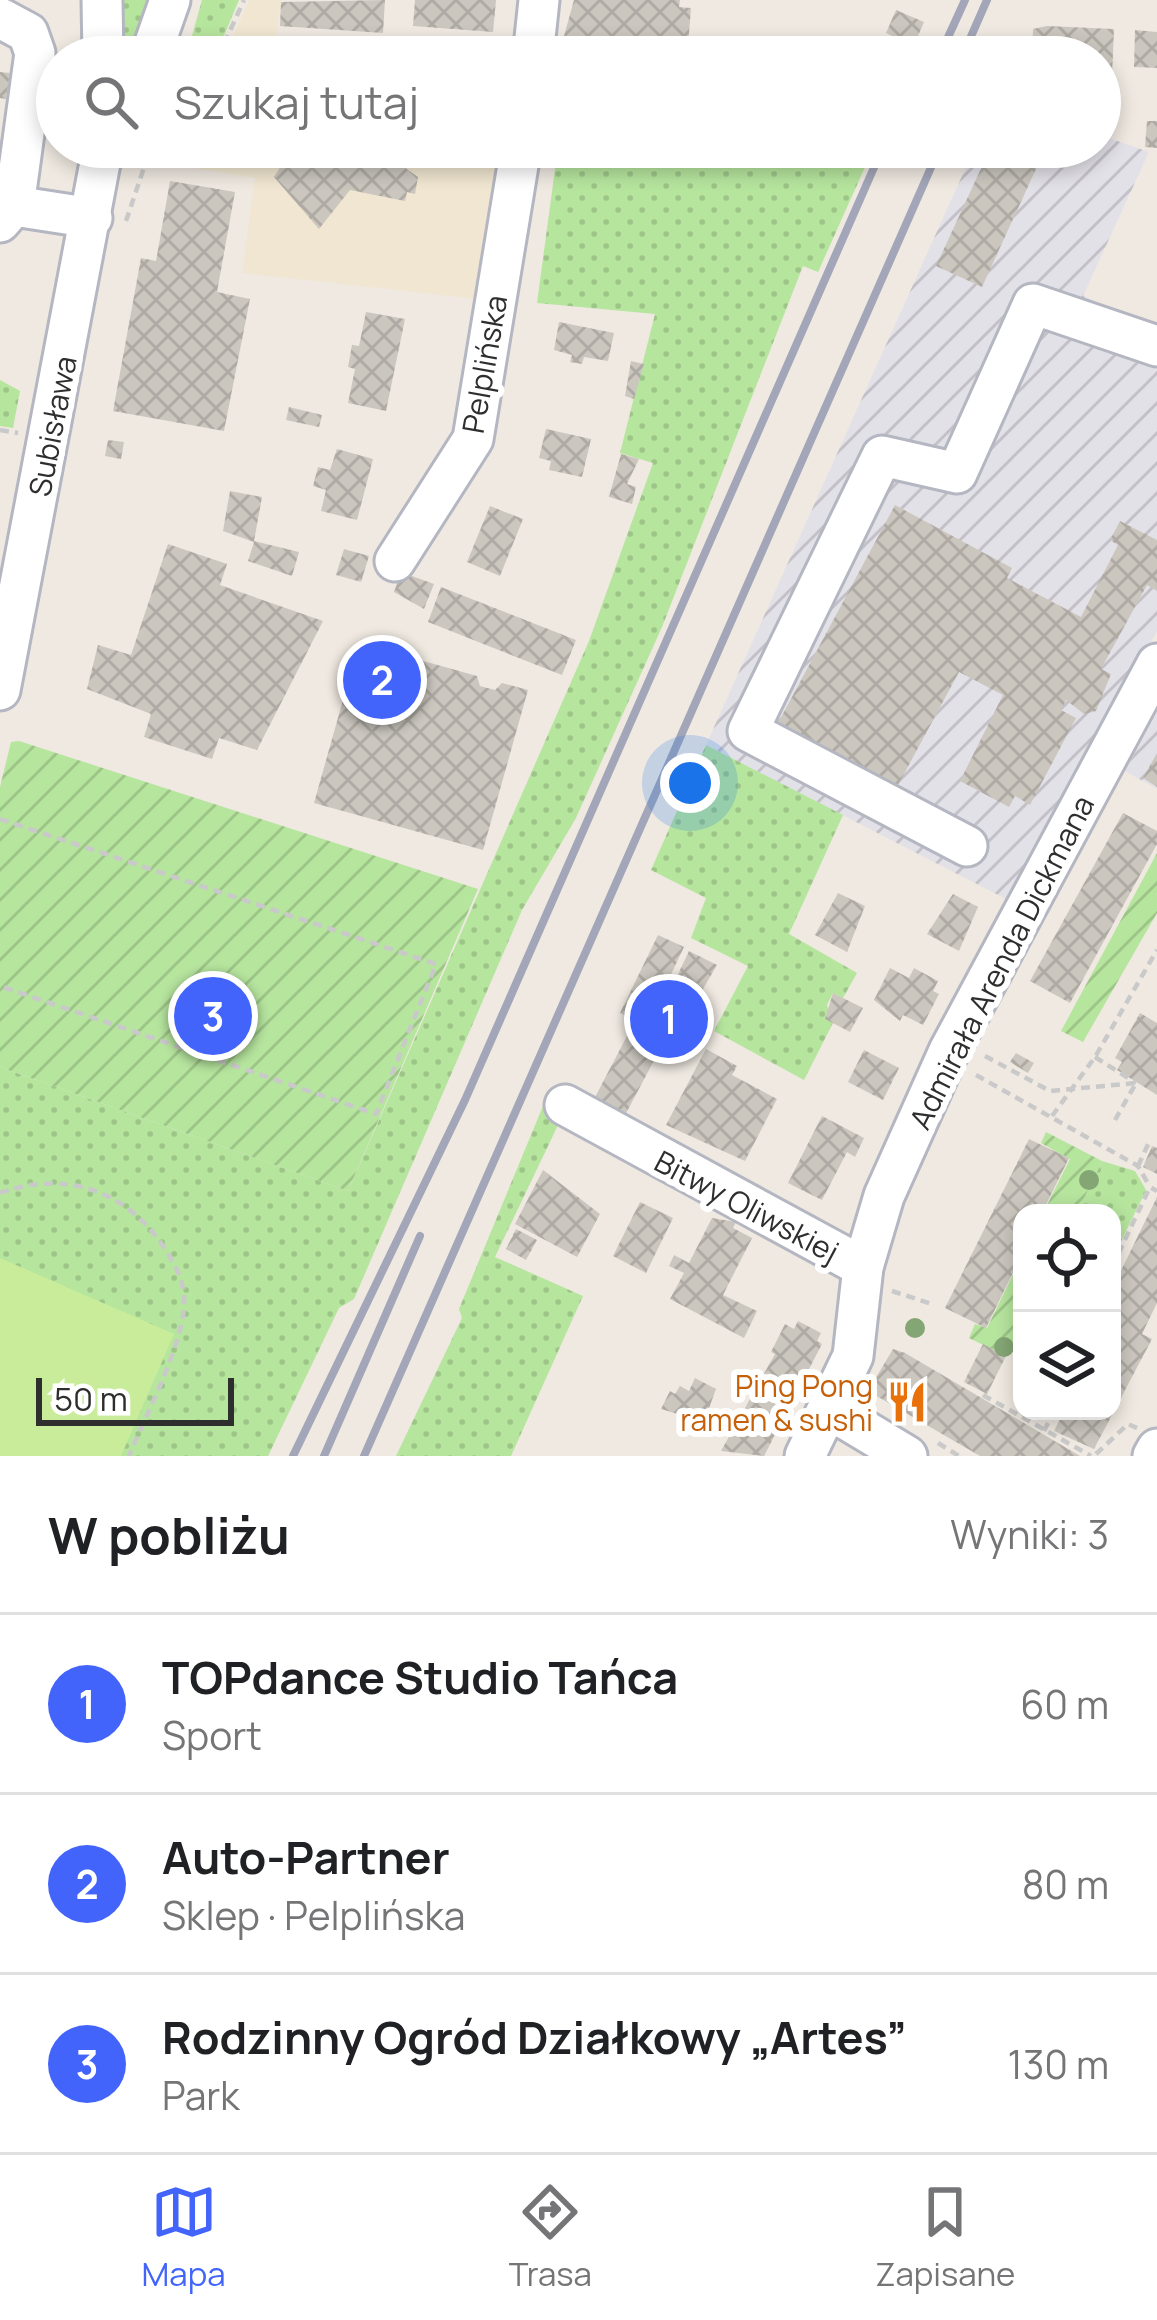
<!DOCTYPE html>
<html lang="pl">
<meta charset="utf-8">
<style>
:root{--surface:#fff;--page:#f6f6f6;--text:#202124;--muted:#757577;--line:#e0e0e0;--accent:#4264fb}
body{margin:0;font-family:Manrope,sans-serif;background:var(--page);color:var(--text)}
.controls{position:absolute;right:36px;bottom:36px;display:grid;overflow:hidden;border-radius:24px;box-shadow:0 6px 18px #0003}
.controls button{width:108px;height:108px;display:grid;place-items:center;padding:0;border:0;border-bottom:3px solid var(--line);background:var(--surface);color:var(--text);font:60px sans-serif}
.scale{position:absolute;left:36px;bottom:30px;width:198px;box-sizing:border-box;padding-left:12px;border:6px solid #2e2e2e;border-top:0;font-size:33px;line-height:42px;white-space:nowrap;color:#2e2e2e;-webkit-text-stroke:9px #fff;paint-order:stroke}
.you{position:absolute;left:690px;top:783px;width:42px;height:42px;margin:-30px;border:9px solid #fff;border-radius:50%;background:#1a73e8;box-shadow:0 0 0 18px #1a73e833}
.badge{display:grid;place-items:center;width:78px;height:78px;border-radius:50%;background:var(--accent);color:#fff;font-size:39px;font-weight:700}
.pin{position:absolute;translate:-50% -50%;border:6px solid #fff;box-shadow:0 3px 12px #0006}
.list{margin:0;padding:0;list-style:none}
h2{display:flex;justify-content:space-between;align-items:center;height:156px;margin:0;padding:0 48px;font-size:51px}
h2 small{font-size:39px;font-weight:400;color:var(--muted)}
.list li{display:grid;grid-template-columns:78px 1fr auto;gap:36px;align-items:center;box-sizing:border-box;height:180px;padding:0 48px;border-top:3px solid var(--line)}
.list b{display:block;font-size:45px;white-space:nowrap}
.list p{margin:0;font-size:39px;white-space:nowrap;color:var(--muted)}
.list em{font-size:39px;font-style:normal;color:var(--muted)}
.icon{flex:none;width:66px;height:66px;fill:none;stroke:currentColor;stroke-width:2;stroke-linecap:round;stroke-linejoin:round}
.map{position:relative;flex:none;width:1157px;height:1456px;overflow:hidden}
.search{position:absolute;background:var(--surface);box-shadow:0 6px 18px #0003;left:36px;right:36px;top:36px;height:132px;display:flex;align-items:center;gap:30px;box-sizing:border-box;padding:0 42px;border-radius:66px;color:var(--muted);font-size:45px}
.sheet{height:696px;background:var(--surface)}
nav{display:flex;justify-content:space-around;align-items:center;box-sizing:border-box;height:168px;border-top:3px solid var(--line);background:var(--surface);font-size:33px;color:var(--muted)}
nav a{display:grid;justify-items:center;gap:6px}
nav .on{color:var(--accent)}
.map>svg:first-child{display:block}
</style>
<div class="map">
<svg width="1157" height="1456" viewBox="0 0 1157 1456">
<defs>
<pattern id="industrial-furrows" width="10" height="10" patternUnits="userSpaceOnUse" patternTransform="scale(3)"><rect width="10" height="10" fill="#e3e1e8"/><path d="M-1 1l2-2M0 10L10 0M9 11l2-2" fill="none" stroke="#c3c1c7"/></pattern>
<pattern id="grass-dots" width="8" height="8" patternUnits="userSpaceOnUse" patternTransform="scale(3)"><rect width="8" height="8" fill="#b6e59e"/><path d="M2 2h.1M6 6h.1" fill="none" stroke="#9dc588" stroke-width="1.8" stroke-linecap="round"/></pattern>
<pattern id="garden-furrows" width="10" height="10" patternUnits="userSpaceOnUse" patternTransform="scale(3)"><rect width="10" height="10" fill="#b6e59e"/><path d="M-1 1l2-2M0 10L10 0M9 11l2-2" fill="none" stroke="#9dc588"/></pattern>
<pattern id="building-cross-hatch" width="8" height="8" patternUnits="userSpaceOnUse" patternTransform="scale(3)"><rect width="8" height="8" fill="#cbc7bf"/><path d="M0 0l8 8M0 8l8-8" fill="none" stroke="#afaba4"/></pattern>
</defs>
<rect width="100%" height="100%" fill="#efe9e1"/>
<g fill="url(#industrial-furrows)">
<polygon points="1100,135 1149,152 1083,296 1157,327 1157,631 1008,900 706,745 975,147 1100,147"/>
<polygon points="1157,712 1157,789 1125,771"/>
</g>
<g fill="#f0e6d1">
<polygon points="249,0 281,0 273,57 224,57"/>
<polygon points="184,147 499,147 477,299 242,273 255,178 176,165"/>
</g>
<g fill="url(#grass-dots)">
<polygon points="115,0 155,0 135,57 114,57"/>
<polygon points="202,0 239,0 215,57 186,57"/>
<polygon points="156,147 197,147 189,167 151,161"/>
<polygon points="558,147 874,147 818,272 803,266 662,627 576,818 522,910 354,1299 339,1308 268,1456 0,1456 0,1067 348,1191 589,641 653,463 620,453 655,314 537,303"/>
<polygon points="0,380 20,391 13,428 0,426"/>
<polygon points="706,745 843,815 789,934 857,973 843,998 833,993 827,1005 833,1023 804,1080 714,1031 748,966 691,938 706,898 651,870"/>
<polygon points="543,1106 559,1123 495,1257 583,1296 511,1456 396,1456 462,1318 459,1309"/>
<polygon points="1102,1161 1135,1171 1146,1190 1112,1260 1112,1213 1077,1213"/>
</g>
<g fill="url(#garden-furrows)">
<polygon points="19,741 478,889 348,1191 0,1067 0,787 11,742"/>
<polygon points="1157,853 1157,913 1083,1042 1061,1031"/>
<polygon points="1046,1132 1102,1161 1077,1213 1043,1213 1070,1159 1041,1143"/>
<polygon points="1022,1256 1022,1323 1006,1356 969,1338 975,1324 987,1328"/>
</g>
<polygon fill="#c9ec9a" points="0,1258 174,1334 121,1456 0,1456"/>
<g fill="url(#building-cross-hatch)">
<polygon points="385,0 383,33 280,26 281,2"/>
<polygon points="415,0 496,0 493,32 413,26"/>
<polygon points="574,0 680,0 679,7 691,8 688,46 564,36"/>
<polygon points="896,10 924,22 909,57 888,52 894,37 886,33"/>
<polygon points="1047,26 1114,29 1112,77 1100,76 1100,57 1032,57 1033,29"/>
<polygon points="1135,30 1157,32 1157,68 1134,67"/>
<polygon points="0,72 10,73 6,99 0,98"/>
<polygon points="1147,121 1157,121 1157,148 1145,147"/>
<polygon points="208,147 409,147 404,167 418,177 415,194 407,192 405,201 350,190 319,229 274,177 281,166 261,154 234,159 219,150 213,155"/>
<polygon points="991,147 1046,147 982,287 936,266"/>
<polygon points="170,181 235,192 217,292 250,299 224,431 113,411 141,258 156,261"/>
<polygon points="366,312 405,319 386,411 348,403 355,369 348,367 352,345 359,346"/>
<polygon points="559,322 614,333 608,361 584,357 582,364 570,362 572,355 554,350"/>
<polygon points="631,361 644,364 634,399 625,396"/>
<polygon points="289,407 322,415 319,427 286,420"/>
<polygon points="546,429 591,439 582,477 549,470 551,461 539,458"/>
<polygon points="108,440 124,442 121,459 105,456"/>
<polygon points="337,449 373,459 357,520 321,511 326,490 313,486 318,467 330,470"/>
<polygon points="621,454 639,459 627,484 636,487 632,504 609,497"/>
<polygon points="230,491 262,497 254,541 299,552 292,576 248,561 254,542 223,531"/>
<polygon points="895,505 1012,568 1007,578 1081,617 1118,545 1110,540 1120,521 1157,540 1157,591 1147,585 1101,669 1111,674 1096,711 1084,714 1066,700 1061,710 1076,718 1030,805 1015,796 1009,807 960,781 1003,695 959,672 897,787 778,723"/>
<polygon points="490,506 523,519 500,576 467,562"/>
<polygon points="168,544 227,564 220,585 323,621 257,750 219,738 212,759 144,737 151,714 87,689 98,645 131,655"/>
<polygon points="344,549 369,556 361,582 336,575"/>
<polygon points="401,572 434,584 424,609 394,592"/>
<polygon points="441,587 576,640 562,675 428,622"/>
<polygon points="359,643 477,676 480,686 495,690 502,683 528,690 483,850 314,803"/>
<polygon points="1157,753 1157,787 1143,778"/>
<polygon points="1123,813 1157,831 1157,844 1070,1003 1030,981"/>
<polygon points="838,893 865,906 847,952 815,935"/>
<polygon points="953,894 978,907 959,951 927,934"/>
<polygon points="658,935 684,947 665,987 670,991 689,951 717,965 674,1039 620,1013"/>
<polygon points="890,968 909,978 914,968 938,981 933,991 939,994 923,1025 903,1015 900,1021 874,1000"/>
<polygon points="833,993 863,1008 850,1032 825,1019"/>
<polygon points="1140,1013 1157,1023 1157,1095 1117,1070 1122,1062 1115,1058"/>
<polygon points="628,1034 659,1051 623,1119 592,1103"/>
<polygon points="706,1049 737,1066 732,1075 777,1099 745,1161 666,1125"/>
<polygon points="864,1050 899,1068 883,1100 848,1082"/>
<polygon points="1016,1053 1034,1063 1028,1073 1010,1062"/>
<polygon points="822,1116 864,1138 855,1157 847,1152 822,1200 788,1183"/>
<polygon points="1029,1139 1069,1158 1042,1213 1022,1213 1022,1254 986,1328 945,1308"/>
<polygon points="1152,1146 1157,1148 1157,1174 1143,1167"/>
<polygon points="543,1170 600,1214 577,1257 515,1224"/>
<polygon points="1157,1197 1157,1303 1142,1334 1152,1339 1094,1449 1054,1431 1064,1411 1112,1411 1112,1289"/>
<polygon points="640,1202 673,1218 646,1273 613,1256"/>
<polygon points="712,1218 736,1222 733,1228 752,1238 723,1295 757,1311 744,1338 670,1299 684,1273 669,1266 674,1255 689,1263"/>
<polygon points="516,1229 537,1240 526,1260 506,1249"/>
<polygon points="798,1321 821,1333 817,1341 822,1344 764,1456 721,1451 775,1354 771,1352 785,1324 794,1329"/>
<polygon points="983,1344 1006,1356 987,1394 964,1382"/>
<polygon points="893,1349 905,1353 1080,1456 980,1456 868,1391"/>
<polygon points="695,1378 716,1389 704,1422 661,1409 670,1391 675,1394 680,1386 689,1391"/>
</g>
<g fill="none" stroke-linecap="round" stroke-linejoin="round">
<g stroke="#b4b7c1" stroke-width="45">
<g id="minor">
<polyline points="102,0 103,57"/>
<polyline points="0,18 28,33 35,53 14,206 0,222"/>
<polyline points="150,57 170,0"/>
<polyline points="533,57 539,0"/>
<polyline points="14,206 92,218"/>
<polyline points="395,561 473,439 521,147"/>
<polyline points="0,690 103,147"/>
<polyline points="967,846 748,731 882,456 957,473 1033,304 1157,346"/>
<polyline points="565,1105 863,1267"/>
<polyline points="829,1409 907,1456"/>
<polyline points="805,1456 853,1356 863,1267 884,1196 949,1051 1157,664"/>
<polyline points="1153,1456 1157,1449"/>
</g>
</g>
<g stroke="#c9c9c9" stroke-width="4.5" stroke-dasharray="9 6" stroke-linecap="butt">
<polyline points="224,43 238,48 234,57"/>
<polyline points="218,57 244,0"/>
<polyline points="126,221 151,147"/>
<polyline points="0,430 18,433"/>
<polyline points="0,819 436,964 376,1114 0,986"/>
<polyline points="985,1056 1050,1091 1136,1083"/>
<polyline points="1095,1057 1136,1083"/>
<polyline points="976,1075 1138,1166 1150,1187"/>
<polyline points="1052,1116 1095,1057 1157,950"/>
<polyline points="1115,1120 1136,1083"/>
<polyline points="1138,1166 1150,1140"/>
<path d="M0,1193C63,1170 125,1189 163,1246C175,1264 186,1283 184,1306C181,1350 146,1414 129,1456"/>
<polyline points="1112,1267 1150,1187 1157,1191"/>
<polyline points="892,1291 932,1304"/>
<polyline points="983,1395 1091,1456"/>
<polyline points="1044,1431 1054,1411"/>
<polyline points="938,1443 959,1456"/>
<polyline points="1096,1454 1128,1424 1137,1428"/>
</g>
<use href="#minor" stroke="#fff" stroke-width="39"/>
<g stroke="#a3a6b8" stroke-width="8">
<polyline points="939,57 965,0"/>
<polyline points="962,57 987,0"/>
<polyline points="293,1456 465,1100 883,147"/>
<polyline points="324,1456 420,1236"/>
<polyline points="364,1456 940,147"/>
</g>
</g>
<g fill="#84a574">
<circle cx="1089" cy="1180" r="10"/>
<circle cx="915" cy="1328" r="10"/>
<circle cx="1004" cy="1347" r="10"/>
</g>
<defs>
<g id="restaurant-bare" transform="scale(3.24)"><path d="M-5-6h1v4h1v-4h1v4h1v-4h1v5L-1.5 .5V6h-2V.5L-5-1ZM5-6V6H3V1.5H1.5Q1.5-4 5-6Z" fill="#e8710a" stroke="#fff" stroke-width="2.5" paint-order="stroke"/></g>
</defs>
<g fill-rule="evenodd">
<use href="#restaurant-bare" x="907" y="1402"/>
</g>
<g text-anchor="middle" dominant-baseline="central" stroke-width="12" stroke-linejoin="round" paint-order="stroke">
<g font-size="30" fill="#2e2e2e" stroke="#fff">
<text transform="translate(484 364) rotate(-80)">Pelplińska</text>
<text transform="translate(52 426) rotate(-79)">Subisława</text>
<text transform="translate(1001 962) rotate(-63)">Admirała Arenda Dickmana</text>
<text transform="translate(747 1206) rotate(28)">Bitwy Oliwskiej</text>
</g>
<g font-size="30" fill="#c56008" stroke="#fff" text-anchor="end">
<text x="873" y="1385">Ping Pong<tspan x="873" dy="34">ramen &amp; sushi</tspan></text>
</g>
</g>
</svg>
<div class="controls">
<button><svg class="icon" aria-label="locate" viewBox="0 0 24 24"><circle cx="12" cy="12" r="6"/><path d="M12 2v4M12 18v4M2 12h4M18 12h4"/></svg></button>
<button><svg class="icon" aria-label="layers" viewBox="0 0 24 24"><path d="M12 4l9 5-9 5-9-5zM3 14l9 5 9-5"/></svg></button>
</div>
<div class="scale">50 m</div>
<div class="you"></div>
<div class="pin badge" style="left:669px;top:1019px">1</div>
<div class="pin badge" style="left:382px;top:680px">2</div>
<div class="pin badge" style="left:213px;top:1016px">3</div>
<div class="search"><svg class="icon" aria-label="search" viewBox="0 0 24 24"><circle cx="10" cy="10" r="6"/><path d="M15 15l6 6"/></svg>Szukaj tutaj</div>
</div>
<section class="sheet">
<h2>W pobliżu<small>Wyniki: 3</small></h2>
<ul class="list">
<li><span class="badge">1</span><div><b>TOPdance Studio Tańca</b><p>Sport</p></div><em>60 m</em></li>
<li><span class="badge">2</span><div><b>Auto-Partner</b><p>Sklep · Pelplińska</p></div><em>80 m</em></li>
<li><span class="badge">3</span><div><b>Rodzinny Ogród Działkowy „Artes”</b><p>Park</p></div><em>130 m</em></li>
</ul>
</section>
<nav>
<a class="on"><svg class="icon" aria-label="map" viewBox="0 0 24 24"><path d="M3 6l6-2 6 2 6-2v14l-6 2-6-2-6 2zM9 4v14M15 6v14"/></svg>Mapa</a>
<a><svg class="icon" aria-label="directions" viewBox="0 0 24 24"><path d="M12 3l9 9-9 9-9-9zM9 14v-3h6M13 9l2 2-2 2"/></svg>Trasa</a>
<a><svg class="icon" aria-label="saved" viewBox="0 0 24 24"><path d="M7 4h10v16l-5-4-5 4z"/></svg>Zapisane</a>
</nav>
